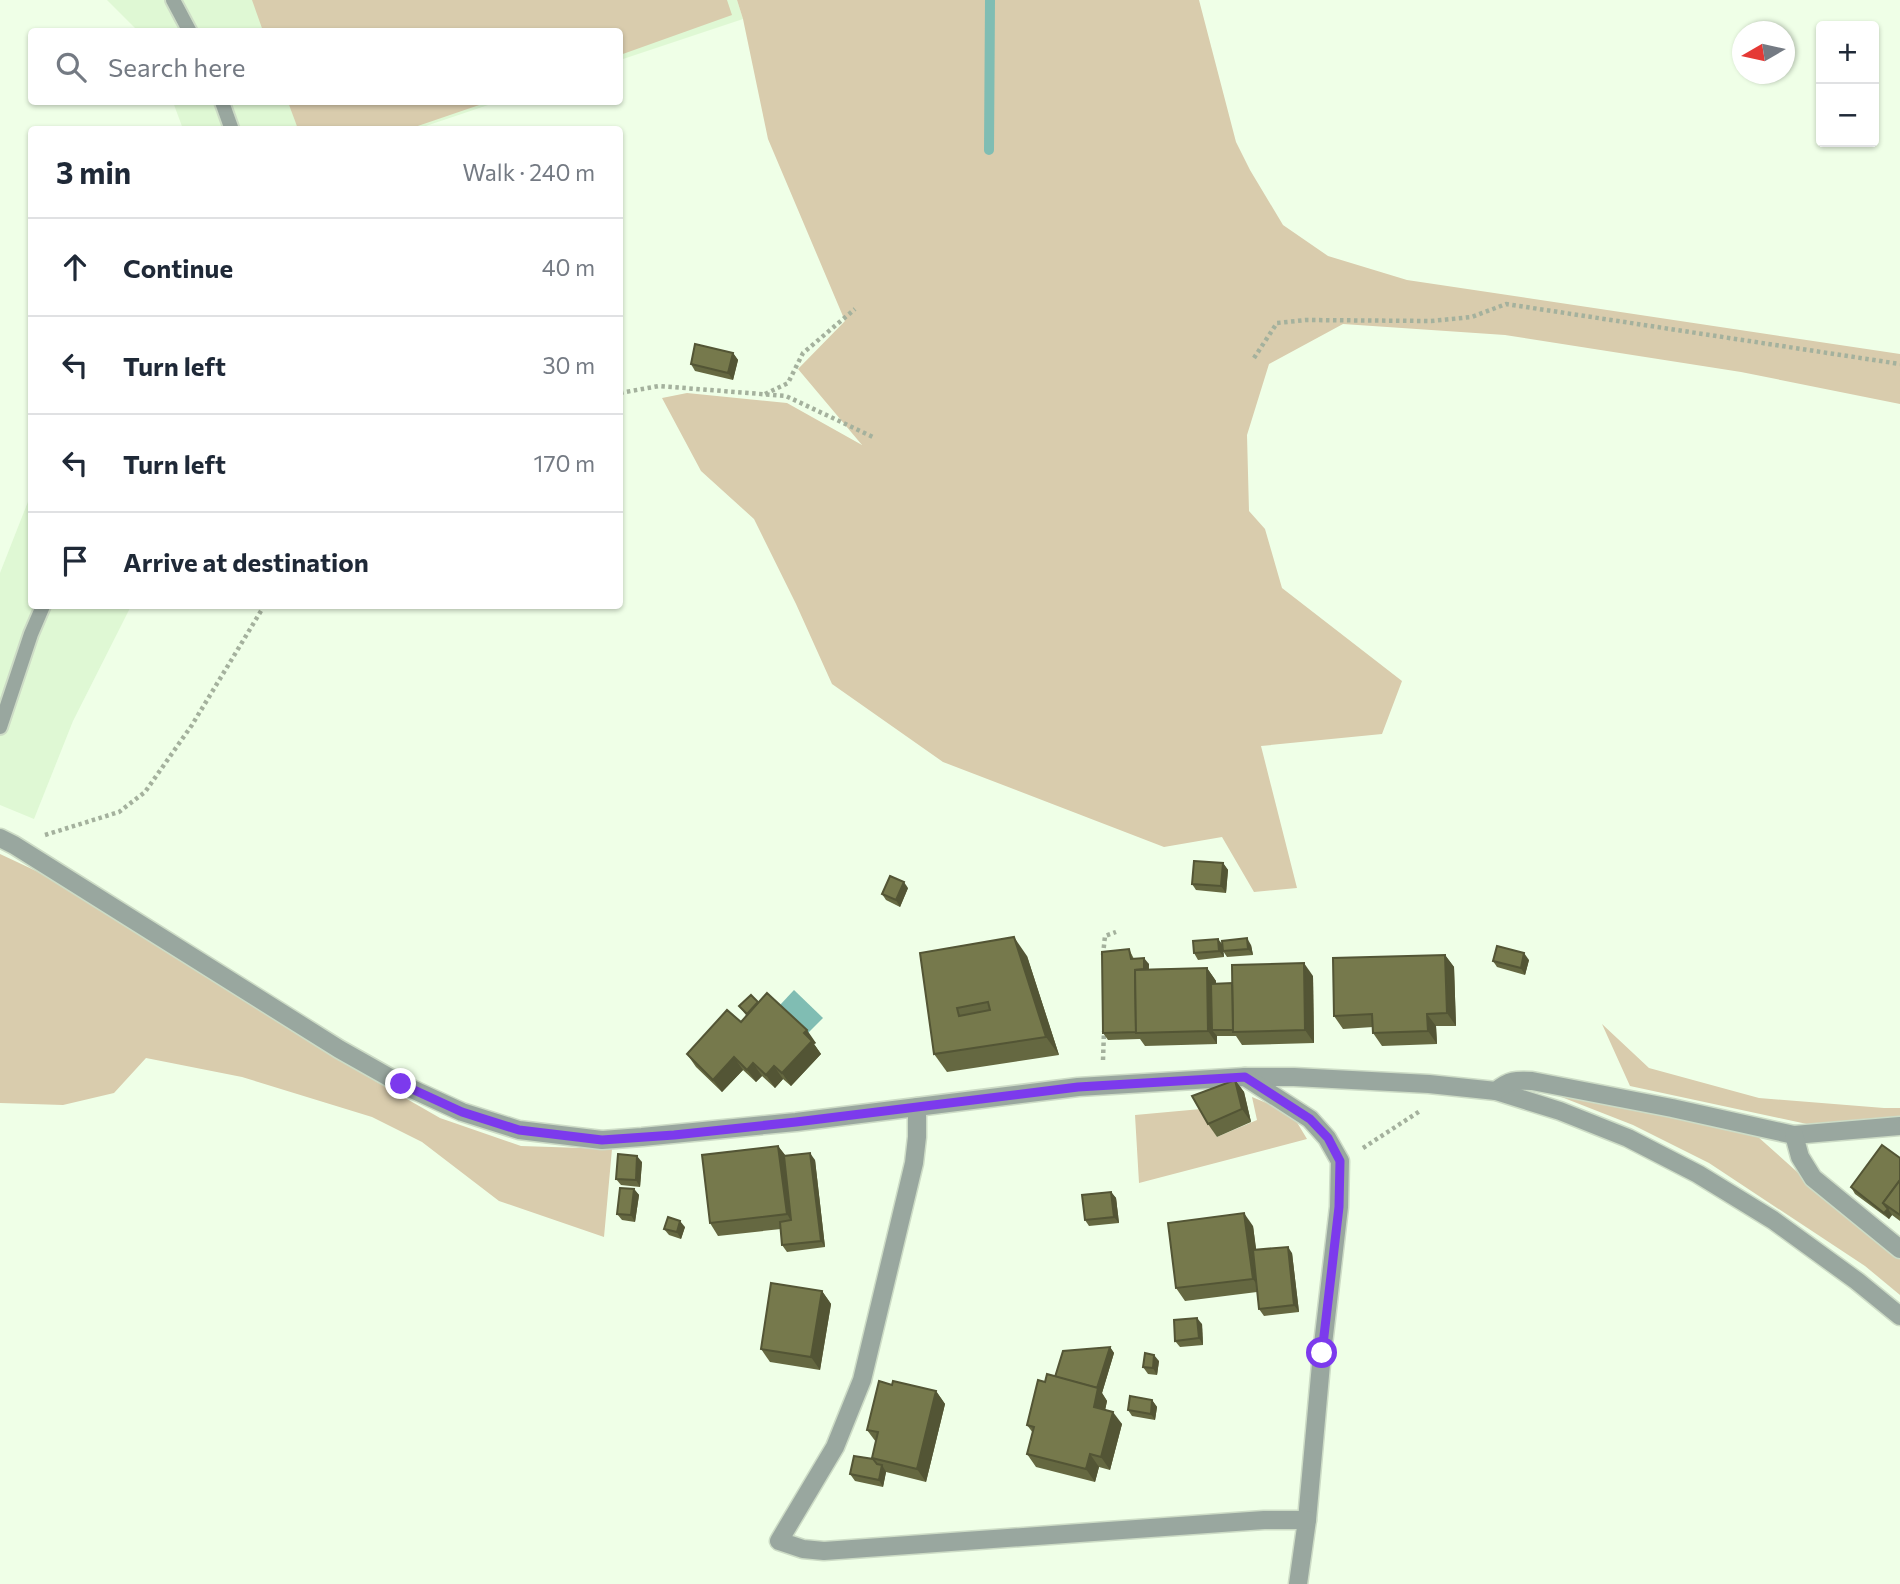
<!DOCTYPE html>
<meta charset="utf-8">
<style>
:root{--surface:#fff;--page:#f2f2f3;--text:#1f2937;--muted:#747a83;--line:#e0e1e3}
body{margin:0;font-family:Commissioner,sans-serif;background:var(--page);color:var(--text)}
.controls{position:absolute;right:21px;top:21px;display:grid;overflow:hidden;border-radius:7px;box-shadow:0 2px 5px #0004}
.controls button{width:63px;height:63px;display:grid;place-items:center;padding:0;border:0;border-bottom:2px solid var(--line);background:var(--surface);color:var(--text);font:35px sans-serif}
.compass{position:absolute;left:1732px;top:21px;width:63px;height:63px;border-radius:50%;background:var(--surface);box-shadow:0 2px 5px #0004;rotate:261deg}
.stop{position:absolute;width:21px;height:21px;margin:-16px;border:5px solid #7c3aed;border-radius:50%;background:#fff}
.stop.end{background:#7c3aed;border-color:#fff;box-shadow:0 2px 7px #0008}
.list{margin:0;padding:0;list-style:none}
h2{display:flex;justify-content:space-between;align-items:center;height:91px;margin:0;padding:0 28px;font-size:30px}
h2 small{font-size:23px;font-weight:400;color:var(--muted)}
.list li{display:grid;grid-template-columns:46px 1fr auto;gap:21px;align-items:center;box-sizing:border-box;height:98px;padding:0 28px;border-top:2px solid var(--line)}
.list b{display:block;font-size:26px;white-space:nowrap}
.list em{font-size:23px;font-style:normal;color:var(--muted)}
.icon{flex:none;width:38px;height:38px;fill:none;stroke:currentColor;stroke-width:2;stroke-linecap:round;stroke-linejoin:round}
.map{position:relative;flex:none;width:1900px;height:1584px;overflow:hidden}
.search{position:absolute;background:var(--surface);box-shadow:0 2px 5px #0004;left:28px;top:28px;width:595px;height:77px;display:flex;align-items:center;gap:18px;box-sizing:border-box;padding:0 24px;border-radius:7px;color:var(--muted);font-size:26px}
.panel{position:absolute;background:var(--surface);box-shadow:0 2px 5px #0004;left:28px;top:126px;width:595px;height:483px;border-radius:7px}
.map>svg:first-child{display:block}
</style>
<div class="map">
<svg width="1900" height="1584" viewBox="0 0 1900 1584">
<rect width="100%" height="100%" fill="#efffe7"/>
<g fill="#dff8d4">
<polygon points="107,0 737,0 743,19 620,60 620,32 138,31"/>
<polygon points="173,102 497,102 414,130 183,129"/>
<polygon points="31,494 32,606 131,606 73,721 34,819 0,805 0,573"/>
</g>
<g fill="#d9ccad">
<polygon points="252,0 727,0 732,15 620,55 620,32 263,31"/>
<polygon points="737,0 1199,0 1236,142 1250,170 1283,225 1328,256 1407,280 1900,354 1900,404 1741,372 1505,335 1343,324 1269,364 1247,435 1249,511 1265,529 1282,588 1402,681 1382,734 1261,746 1297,888 1254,892 1222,837 1164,847 943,762 832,684 796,604 754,519 701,471 662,398 687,393 787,403 862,445 798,369 845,321 768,139 743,19"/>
<polygon points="288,102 488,102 409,129 298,129"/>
<polygon points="0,854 49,877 154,941 358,1071 440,1118 521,1146 612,1149 604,1237 499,1201 422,1142 372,1117 242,1077 146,1058 114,1093 63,1105 0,1103"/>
<polygon points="1602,1024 1649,1068 1759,1098 1884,1108 1900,1108 1900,1118 1807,1124 1630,1086"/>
<polygon points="1541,1089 1744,1131 1757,1136 1815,1188 1900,1256 1900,1295 1865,1266 1709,1163 1633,1125"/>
<polygon points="1252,1097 1284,1110 1295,1119 1307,1139 1139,1183 1135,1115 1201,1109 1217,1137 1257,1120"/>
</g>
<polygon fill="#80bdb3" points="794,990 823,1018 808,1033 780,1005"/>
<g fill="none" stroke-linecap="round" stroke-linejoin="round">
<polyline stroke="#80bdb3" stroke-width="10" points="989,150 990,0"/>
<g stroke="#cddcc6" stroke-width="18">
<g id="service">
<polyline points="173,0 190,32"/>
<polyline points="222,102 232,130"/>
<polyline points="0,727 31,634 43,606"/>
</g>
</g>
<g stroke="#cddcc6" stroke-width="21">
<g id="minor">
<polyline points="0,838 14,845 339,1049 401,1084 462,1112 519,1130 602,1140 642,1137 796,1122 1078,1087 1245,1077 1294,1077 1429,1084 1496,1091 1560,1111 1628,1138 1698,1174 1773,1220 1857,1281 1900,1316"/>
<polyline points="1245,1077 1310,1119 1327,1138 1340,1161 1339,1207 1322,1353 1307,1520 1298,1584"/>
<path d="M1496,1091C1509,1080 1516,1080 1532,1081L1672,1108L1794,1135L1900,1126"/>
<polyline points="917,1107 917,1137 914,1163 862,1380 835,1447 779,1541 803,1549 824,1551 1264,1520 1307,1520"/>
<polyline points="1794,1135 1800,1157 1813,1178 1900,1249"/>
</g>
</g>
<g stroke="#a4b19d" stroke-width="4.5" stroke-dasharray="3.5 3.5" stroke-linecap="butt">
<polyline points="1254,358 1277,323 1306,320 1431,321 1472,317 1506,304 1900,364"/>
<polyline points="620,393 659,386 786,396 875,438"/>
<polyline points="765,394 788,383 803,353 855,309"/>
<polyline points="45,835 119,812 145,792 192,725 264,606"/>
<polyline points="1103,955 1105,936 1116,932"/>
<polyline points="1103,1060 1104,1031"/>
<polyline points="1363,1148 1420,1111"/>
</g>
<use href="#service" stroke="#99a79f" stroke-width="14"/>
<use href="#minor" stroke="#99a79f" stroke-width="18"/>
</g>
<g fill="#656841">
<polygon points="733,353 738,360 733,380 695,371 691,364"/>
<polygon points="1223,863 1228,870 1226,893 1196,890 1192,884"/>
<polygon points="908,888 900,907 886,900 882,894"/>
<polygon points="1223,945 1251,945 1253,955 1227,957 1223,951 1224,957 1198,960 1194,953"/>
<polygon points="1129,949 1134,959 1149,964 1149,969 1207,968 1216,981 1216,984 1232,983 1313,976 1314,1043 1242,1045 1236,1036 1217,1036 1217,1044 1145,1046 1140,1039 1108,1040 1103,1033"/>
<polygon points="920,953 1027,956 1059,1055 947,1072 934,1054"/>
<polygon points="1445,955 1454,967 1456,1026 1436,1026 1437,1044 1382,1046 1373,1033 1373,1027 1343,1029 1334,1016"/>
<polygon points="1529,960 1525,975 1497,967 1493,961"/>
<polygon points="758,1002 816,1043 814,1044 821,1054 791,1086 783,1079 775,1088 762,1076 756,1082 743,1070 722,1092 696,1067 687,1054 741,1022 746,1015 739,1006"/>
<polygon points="1235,1080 1244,1092 1251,1122 1217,1137 1208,1124"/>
<polygon points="778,1146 786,1156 815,1160 825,1247 787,1252 782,1245 781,1229 718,1236 710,1223"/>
<polygon points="1900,1158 1900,1221 1892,1215 1889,1219 1855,1194 1851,1187"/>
<polygon points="642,1162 640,1187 621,1185 616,1179"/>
<polygon points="634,1189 639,1195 635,1222 622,1220 617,1214"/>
<polygon points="1111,1192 1116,1198 1119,1223 1089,1226 1085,1220"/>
<polygon points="1253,1226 1256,1250 1292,1253 1299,1312 1264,1316 1259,1309 1257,1292 1185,1301 1176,1288"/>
<polygon points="685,1227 681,1239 669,1235 664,1229"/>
<polygon points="822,1291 831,1304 820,1370 770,1362 761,1349"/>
<polygon points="1202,1324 1203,1345 1180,1347 1175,1341"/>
<polygon points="1110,1347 1114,1353 1102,1393 1107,1401 1105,1410 1122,1424 1110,1470 1099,1467 1095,1482 1036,1467 1027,1454 1033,1433 1027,1425 1045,1382"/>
<polygon points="1159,1361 1157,1375 1148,1374 1143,1367"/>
<polygon points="892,1385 936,1391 945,1404 926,1482 886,1472 883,1487 855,1481 850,1474 873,1459 872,1458 876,1442 867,1430"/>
<polygon points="1152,1400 1157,1407 1155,1420 1132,1416 1128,1410"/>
</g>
<g fill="#535535">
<polygon points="733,353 738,360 733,380 728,373"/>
<polygon points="1223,863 1228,870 1226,893 1221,886"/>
<polygon points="904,882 908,888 900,907 896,900"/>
<polygon points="1014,937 1027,956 1059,1055 1046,1037"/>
<polygon points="1247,938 1251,945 1253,955 1248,949"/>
<polygon points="1218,939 1223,945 1224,957 1219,951"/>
<polygon points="1524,953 1529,960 1525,975 1521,968"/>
<polygon points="1445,955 1454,967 1456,1026 1447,1013"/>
<polygon points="1144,958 1149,964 1148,976 1144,972"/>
<polygon points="1304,963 1313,976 1314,1043 1305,1030"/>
<polygon points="1207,968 1216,981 1216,1030 1212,1030 1217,1036 1217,1044 1208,1031"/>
<polygon points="1427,1014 1436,1026 1437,1044 1428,1031"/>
<polygon points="807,1030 816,1043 814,1044 821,1054 791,1086 782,1073 804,1033"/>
<polygon points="734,1057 743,1070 722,1092 713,1080"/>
<polygon points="753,1063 762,1076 756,1082 747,1070"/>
<polygon points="774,1066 783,1079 775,1088 766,1075"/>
<polygon points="1235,1080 1244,1092 1251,1122 1242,1109"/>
<polygon points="778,1146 787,1158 795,1227 787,1214"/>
<polygon points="810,1153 815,1160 825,1247 821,1241"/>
<polygon points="637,1156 642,1162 640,1187 636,1180"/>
<polygon points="634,1189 639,1195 635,1222 631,1215"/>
<polygon points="1111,1192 1116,1198 1119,1223 1114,1217"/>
<polygon points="1888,1209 1892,1215 1889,1219 1884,1213"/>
<polygon points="1244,1213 1253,1226 1262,1292 1253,1279"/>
<polygon points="680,1221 685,1227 681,1239 677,1232"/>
<polygon points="1288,1247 1292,1253 1299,1312 1294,1305"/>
<polygon points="822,1291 831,1304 820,1370 811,1357"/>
<polygon points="1197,1318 1202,1324 1203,1345 1199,1338"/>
<polygon points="1110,1347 1114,1353 1102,1393 1107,1401 1103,1420 1094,1407 1096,1393"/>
<polygon points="1154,1355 1159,1361 1157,1375 1153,1368"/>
<polygon points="936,1391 945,1404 926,1482 917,1469"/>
<polygon points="1152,1400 1157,1407 1155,1420 1151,1414"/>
<polygon points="1113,1412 1122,1424 1110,1470 1101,1457"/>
<polygon points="1090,1454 1099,1467 1095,1482 1086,1469"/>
<polygon points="882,1465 886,1472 883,1487 879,1480"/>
</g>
<g fill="#76794c" stroke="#535535" stroke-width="2" fill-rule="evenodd">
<polygon points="695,344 733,353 728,373 691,364"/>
<polygon points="1194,861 1223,863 1221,886 1192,884"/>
<polygon points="890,876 904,882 896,900 882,894"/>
<path d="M1014,937L1046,1037L934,1054L920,953ZM988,1002L990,1010L959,1016L957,1008Z"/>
<polygon points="1247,938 1248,949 1223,951 1222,941"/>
<polygon points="1218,939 1219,951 1194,953 1193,941"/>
<polygon points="1497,946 1524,953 1521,968 1493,961"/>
<polygon points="1129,949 1131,959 1144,958 1144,969 1135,970 1136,1032 1103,1033 1102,952"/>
<polygon points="1445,955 1447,1013 1427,1014 1428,1031 1373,1033 1372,1014 1334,1016 1333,958"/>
<polygon points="1304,963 1305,1030 1233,1032 1232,965"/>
<polygon points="1207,968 1208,1031 1136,1033 1135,970"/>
<polygon points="1232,983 1233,1030 1212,1030 1211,984"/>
<polygon points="767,993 807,1030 804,1033 812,1041 782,1073 774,1066 766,1075 753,1063 747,1070 734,1057 713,1080 687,1054 727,1010 741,1022"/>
<polygon points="751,995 758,1002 747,1014 739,1006"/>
<polygon points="1235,1080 1242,1109 1208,1124 1192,1096"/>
<polygon points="1882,1145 1900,1158 1900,1180 1883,1203 1888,1209 1884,1213 1851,1187"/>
<polygon points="778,1146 787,1214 710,1223 702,1155"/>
<polygon points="810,1153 821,1241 782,1245 780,1222 791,1220 784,1156"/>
<polygon points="618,1154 637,1156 636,1180 616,1179"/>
<polygon points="1900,1180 1900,1215 1883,1203"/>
<polygon points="620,1188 634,1189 631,1215 617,1214"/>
<polygon points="1111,1192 1114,1217 1085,1220 1082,1195"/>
<polygon points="1244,1213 1253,1279 1176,1288 1168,1223"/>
<polygon points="668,1217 680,1221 677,1232 664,1229"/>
<polygon points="1288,1247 1294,1305 1259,1309 1253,1250"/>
<polygon points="771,1283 822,1291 811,1357 761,1349"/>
<polygon points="1197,1318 1199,1338 1175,1341 1174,1320"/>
<polygon points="1110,1347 1097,1388 1055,1377 1063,1351"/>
<polygon points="1145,1353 1154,1355 1153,1368 1143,1367"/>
<polygon points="1047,1374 1098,1388 1094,1407 1113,1412 1101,1457 1090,1454 1086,1469 1027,1454 1034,1427 1027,1425 1038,1380 1045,1382"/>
<polygon points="879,1381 892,1385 893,1381 936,1391 917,1469 872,1458 878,1432 867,1430"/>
<polygon points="1130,1396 1152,1400 1151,1414 1128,1410"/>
<polygon points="854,1456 873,1459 877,1464 882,1465 879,1480 850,1474"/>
</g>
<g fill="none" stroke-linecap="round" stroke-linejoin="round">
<polyline stroke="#7c3aed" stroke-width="9" points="401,1084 462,1112 519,1130 602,1140 674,1135 796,1122 1078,1087 1245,1077 1310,1119 1328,1138 1340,1161 1339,1207 1322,1353"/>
</g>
</svg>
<div class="controls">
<button>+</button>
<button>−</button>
</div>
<svg class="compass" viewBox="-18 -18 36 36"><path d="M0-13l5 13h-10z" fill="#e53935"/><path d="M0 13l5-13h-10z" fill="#747a83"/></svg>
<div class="stop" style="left:1322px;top:1353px"></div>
<div class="stop end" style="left:401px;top:1084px"></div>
<div class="search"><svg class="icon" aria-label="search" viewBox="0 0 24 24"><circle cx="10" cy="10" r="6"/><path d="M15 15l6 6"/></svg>Search here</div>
<section class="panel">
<h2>3 min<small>Walk · 240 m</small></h2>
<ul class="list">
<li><svg class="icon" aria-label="ahead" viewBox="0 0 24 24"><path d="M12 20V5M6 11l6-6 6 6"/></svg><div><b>Continue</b></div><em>40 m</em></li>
<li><svg class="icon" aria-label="left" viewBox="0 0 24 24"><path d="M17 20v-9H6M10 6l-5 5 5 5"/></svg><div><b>Turn left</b></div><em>30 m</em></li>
<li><svg class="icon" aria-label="left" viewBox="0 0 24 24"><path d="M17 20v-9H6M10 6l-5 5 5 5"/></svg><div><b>Turn left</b></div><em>170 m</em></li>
<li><svg class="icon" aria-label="arrive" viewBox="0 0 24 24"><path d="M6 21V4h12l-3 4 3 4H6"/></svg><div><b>Arrive at destination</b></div></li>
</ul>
</section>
</div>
